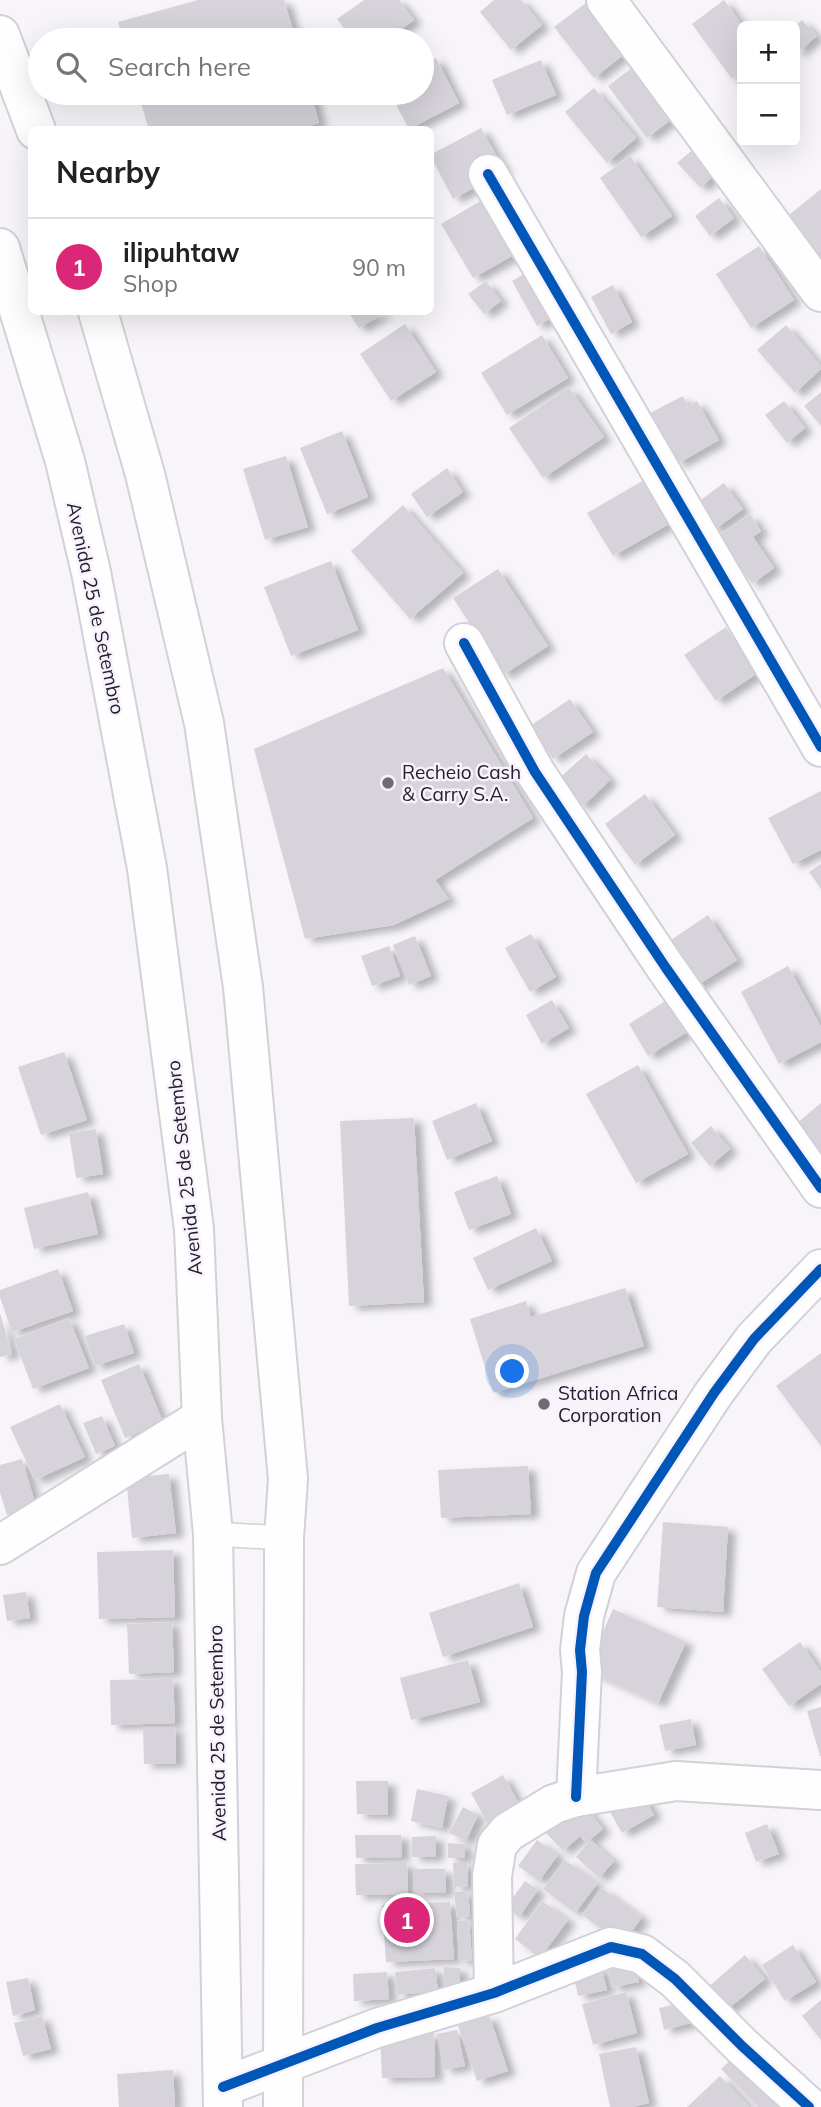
<!DOCTYPE html>
<meta charset="utf-8">
<style>
:root{--surface:#fff;--page:#f6f6f6;--text:#222;--muted:#767676;--line:#e0e0e0;--accent:#db2777}
body{margin:0;font-family:Mulish,sans-serif;background:var(--page);color:var(--text)}
.controls{position:absolute;right:21px;top:21px;display:grid;overflow:hidden;border-radius:10px;box-shadow:0 7px 28px #0002}
.controls button{width:63px;height:63px;display:grid;place-items:center;padding:0;border:0;border-bottom:2px solid var(--line);background:var(--surface);color:var(--text);font:35px sans-serif}
.you{position:absolute;left:513px;top:1372px;width:24px;height:24px;margin:-18px;border:5px solid #fff;border-radius:50%;background:#1a73e8;box-shadow:0 0 0 10px #1a73e833}
.badge{display:grid;place-items:center;width:46px;height:46px;border-radius:50%;background:var(--accent);color:#fff;font-size:23px;font-weight:700}
.pin{position:absolute;translate:-50% -50%;border:4px solid #fff;box-shadow:0 2px 7px #0006}
.list{margin:0;padding:0;list-style:none}
h2{display:flex;justify-content:space-between;align-items:center;height:91px;margin:0;padding:0 28px;font-size:30px}
h2 small{font-size:23px;font-weight:400;color:var(--muted)}
.list li{display:grid;grid-template-columns:46px 1fr auto;gap:21px;align-items:center;box-sizing:border-box;height:98px;padding:0 28px;border-top:2px solid var(--line)}
.list b{display:block;font-size:26px;white-space:nowrap}
.list p{margin:0;font-size:23px;white-space:nowrap;color:var(--muted)}
.list em{font-size:23px;font-style:normal;color:var(--muted)}
.icon{flex:none;width:38px;height:38px;fill:none;stroke:currentColor;stroke-width:2;stroke-linecap:round;stroke-linejoin:round}
.map{position:relative;flex:none;width:821px;height:2107px;overflow:hidden}
.search{position:absolute;background:var(--surface);box-shadow:0 7px 28px #0002;left:28px;top:28px;width:406px;height:77px;display:flex;align-items:center;gap:18px;box-sizing:border-box;padding:0 24px;border-radius:38px;color:var(--muted);font-size:26px}
.panel{position:absolute;background:var(--surface);box-shadow:0 7px 28px #0002;left:28px;top:126px;width:406px;height:189px;border-radius:10px}
.map>svg:first-child{display:block}
</style>
<div class="map">
<svg width="821" height="2107" viewBox="0 0 821 2107">
<defs>
<filter id="shadow"><feDropShadow dx="8" dy="4.5" stdDeviation="3.5" flood-color="#0004"/></filter>
</defs>
<rect width="100%" height="100%" fill="#f7f5fa"/>
<g fill="#d7d3db" filter="url(#shadow)">
<polygon points="198,0 284,0 296,40 123,40 118,22"/>
<polygon points="364,0 399,0 414,20 385,40 353,40 337,19"/>
<polygon points="494,0 521,0 542,25 511,50 480,12"/>
<polygon points="590,0 642,40 594,78 554,27"/>
<polygon points="724,0 742,25 742,72 732,79 692,24"/>
<polygon points="802,20 817,36 795,54 795,26"/>
<polygon points="655,50 694,102 647,138 608,86"/>
<polygon points="436,58 459,103 409,129 390,93 422,93 422,66"/>
<polygon points="541,60 556,95 507,115 492,80"/>
<polygon points="594,88 636,138 607,163 565,112"/>
<polygon points="138,93 311,93 319,123 296,130 149,130"/>
<polygon points="481,128 505,171 453,199 430,155"/>
<polygon points="691,151 714,175 701,188 677,163"/>
<polygon points="630,156 672,216 641,237 600,178"/>
<polygon points="821,189 821,263 784,219"/>
<polygon points="494,193 526,248 473,278 441,224"/>
<polygon points="719,198 734,218 710,236 695,216"/>
<polygon points="759,246 794,300 751,328 716,274"/>
<polygon points="552,258 578,302 537,326 512,281"/>
<polygon points="486,281 501,301 484,314 468,294"/>
<polygon points="613,285 632,322 611,334 591,297"/>
<polygon points="348,312 386,312 359,328"/>
<polygon points="405,324 436,372 391,401 360,354"/>
<polygon points="786,325 821,366 821,369 795,393 757,350"/>
<polygon points="542,335 568,378 507,415 481,373"/>
<polygon points="569,387 604,437 543,478 509,428"/>
<polygon points="821,392 821,426 804,406"/>
<polygon points="683,396 688,406 697,401 719,440 677,464 650,413"/>
<polygon points="784,401 805,428 787,443 765,415"/>
<polygon points="342,431 368,497 327,514 300,448"/>
<polygon points="286,456 308,527 265,540 243,469"/>
<polygon points="447,468 463,492 427,517 411,494"/>
<polygon points="644,480 669,524 613,556 587,513"/>
<polygon points="724,483 743,509 714,530 695,504"/>
<polygon points="403,505 463,573 410,619 351,551"/>
<polygon points="750,514 761,531 753,537 774,568 752,584 718,536"/>
<polygon points="331,561 358,630 291,656 264,587"/>
<polygon points="498,569 548,646 503,675 453,598"/>
<polygon points="726,627 756,674 716,701 684,655"/>
<polygon points="443,668 533,818 435,880 449,899 394,925 305,939 254,749"/>
<polygon points="570,699 593,732 553,759 530,726"/>
<polygon points="586,754 610,780 582,807 557,780"/>
<polygon points="821,791 821,850 793,864 768,818"/>
<polygon points="645,794 675,835 635,865 605,824"/>
<polygon points="821,864 821,889 809,872"/>
<polygon points="708,915 737,960 693,988 665,944"/>
<polygon points="531,934 556,977 530,992 505,948"/>
<polygon points="415,936 431,976 409,985 393,945"/>
<polygon points="389,946 400,976 372,986 361,956"/>
<polygon points="788,966 821,1027 821,1042 779,1064 741,992"/>
<polygon points="552,1000 569,1028 542,1044 526,1015"/>
<polygon points="667,1000 687,1032 648,1056 629,1024"/>
<polygon points="64,1052 87,1120 41,1135 18,1067"/>
<polygon points="638,1065 688,1154 636,1183 586,1094"/>
<polygon points="476,1103 492,1141 447,1160 432,1121"/>
<polygon points="821,1103 821,1153 797,1123"/>
<polygon points="414,1118 424,1302 349,1306 340,1121"/>
<polygon points="711,1126 730,1149 710,1166 691,1143"/>
<polygon points="96,1129 103,1174 76,1178 69,1133"/>
<polygon points="497,1176 511,1214 469,1230 454,1192"/>
<polygon points="88,1192 98,1234 34,1249 24,1208"/>
<polygon points="536,1228 552,1261 488,1290 473,1258"/>
<polygon points="58,1269 73,1311 12,1332 0,1297 0,1290"/>
<polygon points="625,1288 644,1346 493,1393 470,1319 526,1301 531,1317"/>
<polygon points="0,1313 12,1354 0,1357"/>
<polygon points="69,1318 89,1368 33,1389 14,1339"/>
<polygon points="124,1324 134,1353 95,1366 85,1336"/>
<polygon points="821,1353 821,1446 776,1386"/>
<polygon points="139,1364 163,1422 125,1438 101,1380"/>
<polygon points="60,1404 85,1457 35,1480 10,1427"/>
<polygon points="102,1416 115,1446 96,1454 83,1423"/>
<polygon points="22,1459 36,1506 7,1515 0,1492 0,1465"/>
<polygon points="528,1466 531,1514 441,1518 438,1470"/>
<polygon points="169,1474 176,1533 132,1538 126,1478"/>
<polygon points="663,1522 728,1527 723,1612 657,1607"/>
<polygon points="173,1550 175,1617 99,1619 97,1552"/>
<polygon points="519,1583 533,1627 443,1657 429,1613"/>
<polygon points="26,1592 30,1618 7,1621 3,1595"/>
<polygon points="613,1609 686,1642 658,1703 586,1670"/>
<polygon points="172,1622 174,1672 129,1674 127,1624"/>
<polygon points="800,1642 821,1672 821,1684 789,1706 762,1669"/>
<polygon points="468,1660 480,1702 411,1720 400,1678"/>
<polygon points="173,1679 175,1723 111,1725 110,1680"/>
<polygon points="821,1707 821,1756 820,1756 807,1711"/>
<polygon points="691,1719 696,1745 665,1751 659,1725"/>
<polygon points="143,1727 175,1727 176,1763 144,1764"/>
<polygon points="503,1775 523,1811 490,1828 471,1793"/>
<polygon points="356,1781 388,1781 388,1815 357,1814"/>
<polygon points="417,1789 448,1796 442,1828 411,1821"/>
<polygon points="643,1795 654,1815 622,1833 610,1812"/>
<polygon points="581,1801 603,1829 586,1843 580,1836 563,1851 546,1833"/>
<polygon points="463,1807 478,1815 466,1841 449,1833"/>
<polygon points="767,1824 779,1854 756,1862 745,1833"/>
<polygon points="355,1835 401,1835 402,1857 356,1858"/>
<polygon points="436,1836 436,1857 412,1857 412,1837"/>
<polygon points="537,1840 558,1855 539,1881 518,1866"/>
<polygon points="590,1840 614,1861 599,1878 576,1857"/>
<polygon points="448,1843 465,1844 465,1858 448,1858"/>
<polygon points="565,1860 597,1884 575,1913 543,1889"/>
<polygon points="407,1863 408,1894 356,1895 355,1864"/>
<polygon points="453,1863 467,1863 468,1886 454,1887"/>
<polygon points="413,1869 445,1869 446,1893 413,1893"/>
<polygon points="525,1881 538,1890 519,1917 506,1907"/>
<polygon points="601,1888 642,1917 623,1944 582,1915"/>
<polygon points="468,1891 470,1916 457,1917 454,1892"/>
<polygon points="542,1901 568,1920 540,1958 515,1939"/>
<polygon points="450,1902 454,1959 386,1962 382,1905"/>
<polygon points="469,1920 472,1960 459,1961 457,1921"/>
<polygon points="793,1945 816,1982 785,2001 762,1965"/>
<polygon points="745,1955 765,1979 725,2011 706,1989"/>
<polygon points="634,1958 639,1982 612,1987 607,1963"/>
<polygon points="601,1966 607,1990 578,1996 573,1973"/>
<polygon points="444,1967 460,1968 460,1985 444,1985"/>
<polygon points="435,1968 438,1991 397,1995 395,1972"/>
<polygon points="387,1972 389,1999 354,2001 353,1974"/>
<polygon points="28,1978 35,2010 13,2016 6,1982"/>
<polygon points="626,1992 637,2033 593,2045 582,2004"/>
<polygon points="821,2000 821,2040 802,2016"/>
<polygon points="686,2002 691,2023 664,2030 659,2008"/>
<polygon points="489,2015 508,2071 477,2081 458,2026"/>
<polygon points="42,2016 51,2049 23,2056 14,2023"/>
<polygon points="457,2030 465,2066 444,2070 437,2034"/>
<polygon points="434,2033 435,2077 382,2078 380,2035"/>
<polygon points="636,2047 649,2103 632,2107 610,2107 599,2054"/>
<polygon points="737,2054 790,2107 758,2107 721,2069"/>
<polygon points="173,2070 175,2107 119,2107 117,2074"/>
<polygon points="720,2076 749,2107 687,2107"/>
</g>
<g fill="none" stroke-linecap="round" stroke-linejoin="round">
<g stroke="#d3d0d7" stroke-width="26">
<polyline id="service" points="213,1534 284,1538"/>
</g>
<g stroke="#d3d0d7" stroke-width="42">
<g id="minor">
<polyline points="606,0 821,292"/>
<polyline points="488,174 821,747"/>
<polyline points="464,643 535,772 666,968 821,1188"/>
<polyline points="0,1545 202,1418"/>
<polyline points="576,1797 582,1672 580,1650 584,1616 596,1573 714,1393 754,1339 821,1269"/>
<polyline points="494,1993 492,1876 497,1845 508,1832 554,1804 576,1797 676,1781 821,1790"/>
<polyline points="223,2087 377,2028 494,1993 611,1947 642,1954 675,1979 742,2046 809,2107"/>
</g>
</g>
<g stroke="#d3d0d7" stroke-width="42">
<g id="trunk">
<polyline points="0,35 36,130"/>
<polyline points="0,248 65,461 91,572 147,868 194,1229 202,1418 213,1534 223,2107"/>
<polyline points="98,312 145,474 204,723 243,987 288,1479 284,1538 283,2107"/>
</g>
</g>
<use href="#service" stroke="#fefefe" stroke-width="23"/>
<use href="#minor" stroke="#fefefe" stroke-width="38"/>
<use href="#trunk" stroke="#fefefe" stroke-width="38"/>
<g stroke="#f7f2fd" stroke-width="15">
<g id="cycleway">
<polyline points="488,174 821,747"/>
<polyline points="464,643 535,772 666,968 821,1188"/>
<polyline points="576,1797 582,1672 580,1650 584,1616 596,1573 714,1393 754,1339 821,1269"/>
<polyline points="223,2087 377,2028 494,1993 611,1947 642,1954 675,1979 742,2046 809,2107"/>
</g>
</g>
<use href="#cycleway" stroke="#0057b8" stroke-width="10"/>
</g>
<g fill="#6e6b73" stroke="#f7f2fd" stroke-width="2.5">
<circle cx="388" cy="783" r="7"/>
<circle cx="544" cy="1404" r="7"/>
</g>
<g text-anchor="middle" dominant-baseline="central" stroke-width="5" stroke-linejoin="round" paint-order="stroke">
<g font-size="19" fill="#25202a" stroke="#f7f2fd">
<text transform="translate(96 608) rotate(78)">Avenida 25 de Setembro</text>
<text transform="translate(184 1168) rotate(-96)">Avenida 25 de Setembro</text>
<text transform="translate(217 1733) rotate(-91)">Avenida 25 de Setembro</text>
</g>
<g font-size="19" fill="#25202a" stroke="#f7f2fd" text-anchor="start">
<text x="402" y="772">Recheio Cash<tspan x="402" dy="22">&amp; Carry S.A.</tspan></text>
<text x="558" y="1393">Station Africa<tspan x="558" dy="22">Corporation</tspan></text>
</g>
</g>
</svg>
<div class="controls">
<button>+</button>
<button>−</button>
</div>
<div class="you"></div>
<div class="pin badge" style="left:407px;top:1920px">1</div>
<div class="search"><svg class="icon" aria-label="search" viewBox="0 0 24 24"><circle cx="10" cy="10" r="6"/><path d="M15 15l6 6"/></svg>Search here</div>
<section class="panel">
<h2>Nearby<small></small></h2>
<ul class="list">
<li><span class="badge">1</span><div><b>ilipuhtaw</b><p>Shop</p></div><em>90 m</em></li>
</ul>
</section>
</div>
